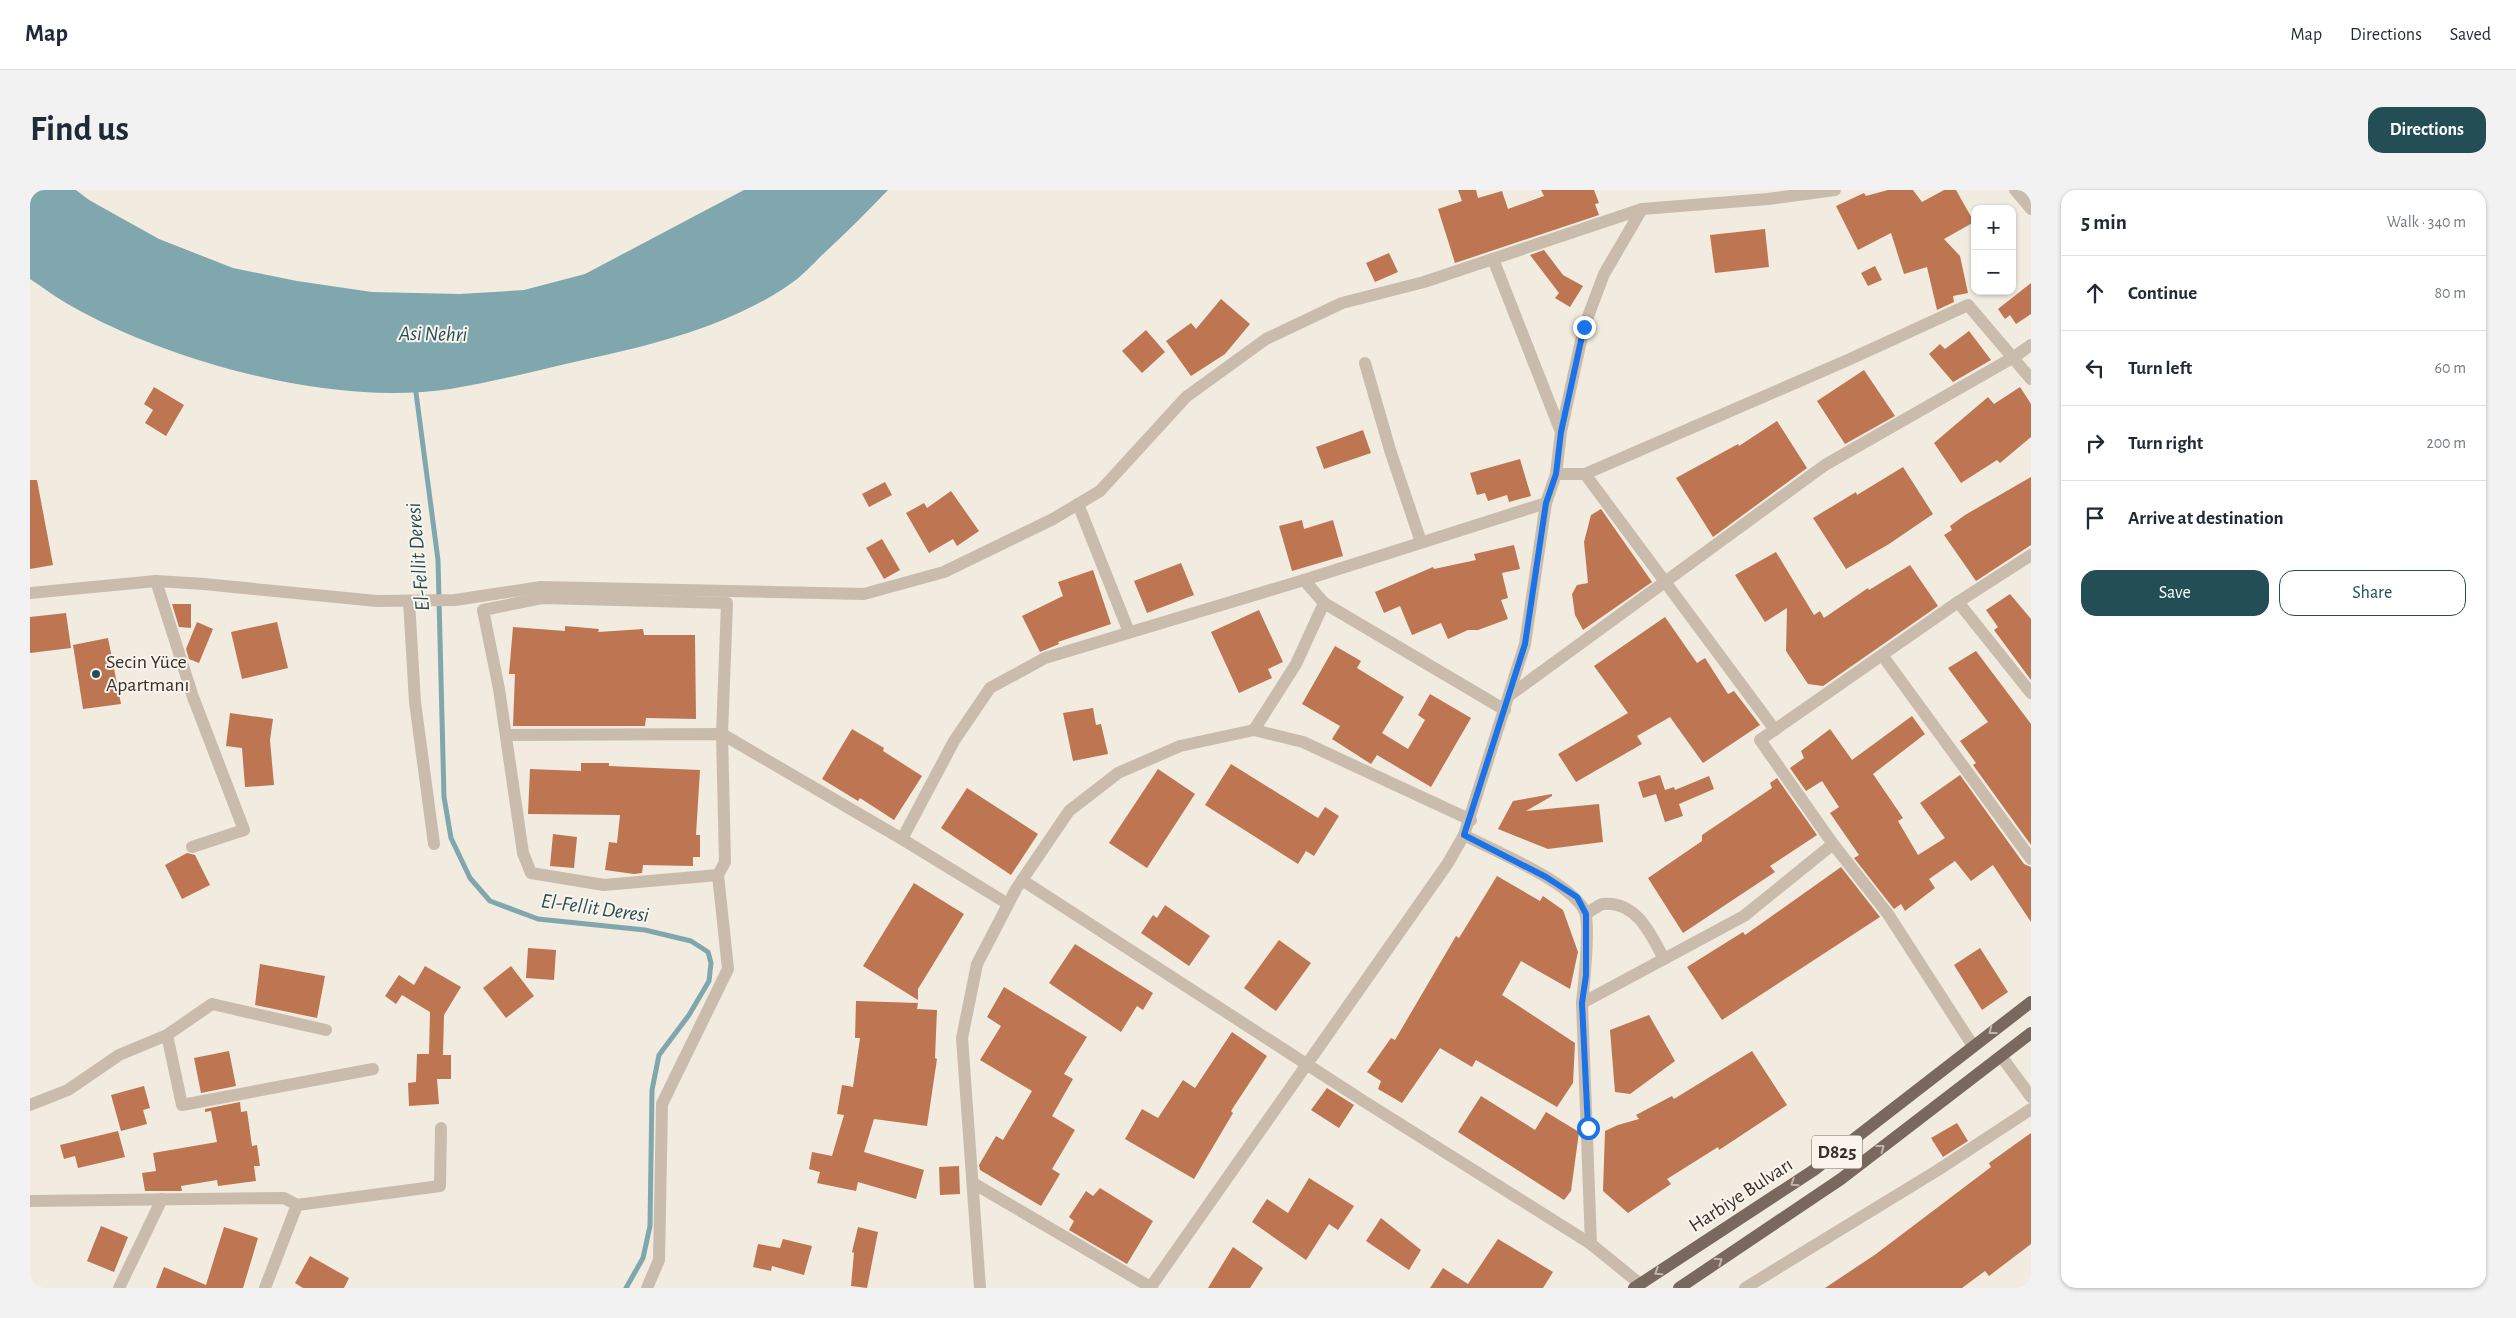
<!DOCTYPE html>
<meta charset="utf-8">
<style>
:root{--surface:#fff;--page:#f2f2f3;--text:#1f2937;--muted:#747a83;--line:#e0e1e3;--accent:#234e56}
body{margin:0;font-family:"Alegreya Sans",sans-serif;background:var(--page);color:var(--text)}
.controls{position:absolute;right:15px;top:15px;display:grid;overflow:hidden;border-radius:10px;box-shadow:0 1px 4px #0004}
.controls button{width:45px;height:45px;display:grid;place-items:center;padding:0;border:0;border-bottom:1px solid var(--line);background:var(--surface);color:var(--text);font:25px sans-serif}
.stop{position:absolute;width:15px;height:15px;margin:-11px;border:4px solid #1a73e8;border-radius:50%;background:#fff}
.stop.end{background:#1a73e8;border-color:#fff;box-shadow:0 1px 5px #0008}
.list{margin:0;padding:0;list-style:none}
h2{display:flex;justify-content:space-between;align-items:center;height:65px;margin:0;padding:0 20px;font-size:21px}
h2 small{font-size:16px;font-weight:400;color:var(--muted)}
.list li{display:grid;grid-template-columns:32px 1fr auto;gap:15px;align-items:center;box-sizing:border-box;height:75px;padding:0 20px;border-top:1px solid var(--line)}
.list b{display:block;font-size:19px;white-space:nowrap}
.list em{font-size:16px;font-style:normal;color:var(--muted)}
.actions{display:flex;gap:10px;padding:15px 20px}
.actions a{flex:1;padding:11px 0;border:1px solid var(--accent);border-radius:15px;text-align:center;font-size:18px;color:var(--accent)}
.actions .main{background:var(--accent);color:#fff}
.icon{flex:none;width:28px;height:28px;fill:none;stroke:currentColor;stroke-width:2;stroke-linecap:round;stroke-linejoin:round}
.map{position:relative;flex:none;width:2001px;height:1098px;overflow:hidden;border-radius:15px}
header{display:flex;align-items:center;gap:30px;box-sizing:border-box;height:70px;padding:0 25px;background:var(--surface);border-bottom:1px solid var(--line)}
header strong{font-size:24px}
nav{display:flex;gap:28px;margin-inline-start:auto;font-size:18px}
.intro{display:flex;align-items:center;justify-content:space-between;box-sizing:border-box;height:120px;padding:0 30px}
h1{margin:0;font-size:35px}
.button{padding:12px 22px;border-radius:15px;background:var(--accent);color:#fff;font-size:18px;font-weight:700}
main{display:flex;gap:30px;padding:0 30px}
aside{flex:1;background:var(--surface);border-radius:15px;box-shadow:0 1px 4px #0004}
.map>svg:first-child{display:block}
</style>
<header>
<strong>Map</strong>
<nav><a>Map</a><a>Directions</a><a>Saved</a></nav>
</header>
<div class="intro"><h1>Find us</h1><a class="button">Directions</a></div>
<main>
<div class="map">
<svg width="2001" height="1098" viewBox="0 0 2001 1098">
<rect width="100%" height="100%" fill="#f1ebe0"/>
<path fill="#80a7ad" d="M0,0H46L59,10L129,49L203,78L267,91L342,102L430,104L494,100L555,84L714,0H858C836,23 814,45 791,66C782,75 773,85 763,92C703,135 624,155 553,170C509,180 464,192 420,199C305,217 143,173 43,117C28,109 14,98 0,89Z"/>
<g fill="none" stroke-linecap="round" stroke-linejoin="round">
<polyline stroke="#80a7ad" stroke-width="5" points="385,195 408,370 414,607 421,648 440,688 460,711 508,729 615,740 661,751 678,762 681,773 679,791 659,825 629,865 622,900 620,1036 613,1068 596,1098"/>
</g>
<g fill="#bd7651">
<polygon points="1428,0 1446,0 1448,8 1472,1 1478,19 1514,6 1511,0 1564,0 1569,13 1565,14 1569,25 1425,73 1408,19 1432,11"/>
<polygon points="1858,0 1883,0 1892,12 1914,0 1926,0 1944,32 1914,49 1930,66 1938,103 1923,106 1924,112 1907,120 1897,77 1874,84 1861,43 1828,60 1806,16 1834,3 1836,6"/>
<polygon points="1735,39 1739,77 1685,83 1680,45"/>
<polygon points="1514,60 1533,85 1553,96 1540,117 1525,108 1529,103 1500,65"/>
<polygon points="1359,63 1368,82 1345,92 1336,73"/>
<polygon points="1845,76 1852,90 1838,96 1831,83"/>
<polygon points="2001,93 2001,124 1986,134 1980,125 1975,129 1968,119"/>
<polygon points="1191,109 1220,134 1195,164 1161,186 1136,151 1161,133 1166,139"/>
<polygon points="1116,140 1135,162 1112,183 1092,161"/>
<polygon points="1939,141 1961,170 1923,192 1899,164 1910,154 1915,159"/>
<polygon points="1834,180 1865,226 1815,254 1787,211"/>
<polygon points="124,197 154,215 136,246 115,233 123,220 114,214"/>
<polygon points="1990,197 2001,214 2001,247 1970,273 1967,270 1931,293 1904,253 1958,207 1964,214"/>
<polygon points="1747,231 1777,278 1683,347 1646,288 1708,254 1709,256"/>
<polygon points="1333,240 1341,263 1294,279 1286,257"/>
<polygon points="1490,269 1501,306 1479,312 1477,305 1458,311 1455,303 1447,305 1440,283"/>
<polygon points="1873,277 1903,324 1859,354 1816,379 1783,328 1826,302 1827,305"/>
<polygon points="2001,287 2001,355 1946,391 1914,345 1922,340 1920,336 1935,325"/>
<polygon points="0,290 7,290 23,375 0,379"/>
<polygon points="855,292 862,305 839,317 832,304"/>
<polygon points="921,301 949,341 927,356 923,349 899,363 876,323 894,313 897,318"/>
<polygon points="1571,319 1622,392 1553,440 1545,425 1542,404 1547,395 1558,393 1554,352 1561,325"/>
<polygon points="1272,330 1274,339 1303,330 1313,366 1262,381 1249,336"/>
<polygon points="852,349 870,380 854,389 836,358"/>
<polygon points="1484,355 1490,379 1472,383 1478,408 1471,410 1478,429 1448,440 1438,440 1418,449 1411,433 1382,445 1370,416 1354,423 1345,402 1403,377 1404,379 1446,370 1444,364"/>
<polygon points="1746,362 1784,425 1790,421 1794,428 1838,398 1839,400 1880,375 1908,416 1793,496 1778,494 1756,461 1757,418 1735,432 1705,385"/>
<polygon points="1151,373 1164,405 1117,423 1104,391"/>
<polygon points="1063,380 1081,434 1028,452 1029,454 1010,462 992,426 1033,406 1028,392"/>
<polygon points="1980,404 2001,429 2001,490 1964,440 1968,437 1956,420"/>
<polygon points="142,414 161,414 161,438 149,437"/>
<polygon points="1229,420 1253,472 1238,479 1242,488 1209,503 1181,442"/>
<polygon points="36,423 41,458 0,463 0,427"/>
<polygon points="1635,427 1667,473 1675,468 1698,504 1704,501 1730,535 1673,573 1640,527 1607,546 1612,554 1546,592 1528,564 1598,523 1564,476"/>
<polygon points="167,432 183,439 169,473 159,469 156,459"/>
<polygon points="247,432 258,478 212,489 201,442"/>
<polygon points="535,436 569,439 568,442 613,439 614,445 665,445 666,529 616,528 615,536 483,536 485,484 479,484 483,437 535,441"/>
<polygon points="78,448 91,514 53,519 43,455"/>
<polygon points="1305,456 1331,471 1327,478 1374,507 1352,543 1378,559 1395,530 1388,525 1400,504 1441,528 1401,597 1347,565 1341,574 1302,549 1310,536 1272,514"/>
<polygon points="1946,461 2001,534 2001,655 1943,575 1946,573 1930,551 1958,532 1918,478"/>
<polygon points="1063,518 1066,535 1071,534 1078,564 1043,571 1033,523"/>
<polygon points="200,523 243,529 240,550 244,595 215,597 212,558 196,556"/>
<polygon points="1882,526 1895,544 1843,584 1873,628 1868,631 1888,665 1915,648 1890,613 1930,585 1994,674 2001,677 2001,732 1963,675 1941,691 1925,671 1899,689 1905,698 1875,721 1871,714 1864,719 1824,668 1829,665 1800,623 1809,617 1792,591 1776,601 1760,578 1774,568 1771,561 1800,539 1822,570"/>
<polygon points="822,539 854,558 853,561 892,586 864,630 830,608 828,611 792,589"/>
<polygon points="551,573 579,573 579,576 670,580 666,645 670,645 670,667 663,667 663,676 613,675 612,683 604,684 575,680 579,652 587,653 590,625 498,624 500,579 551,581"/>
<polygon points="1201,574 1288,628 1295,617 1309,626 1284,666 1276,661 1268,674 1175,615"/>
<polygon points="1128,579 1165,604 1117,678 1079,653"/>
<polygon points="1630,585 1635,600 1644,597 1645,600 1679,586 1684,599 1649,614 1653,626 1635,632 1626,604 1613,608 1608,592"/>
<polygon points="1747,588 1787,645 1740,676 1745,682 1653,743 1618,688 1672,651 1672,645 1742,598 1740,593"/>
<polygon points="937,598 1008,644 981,685 911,638"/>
<polygon points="1522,604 1522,606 1496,621 1569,614 1573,652 1518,659 1468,639 1483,611"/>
<polygon points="523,644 547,647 544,678 520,676"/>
<polygon points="157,663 165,665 180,695 152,709 135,675"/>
<polygon points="1811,677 1850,727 1692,830 1657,777 1713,742 1715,745"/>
<polygon points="1467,686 1510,711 1513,706 1533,720 1548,762 1540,799 1491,771 1472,805 1545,853 1543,893 1527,917 1446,870 1442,877 1410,858 1372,913 1348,899 1351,891 1337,882 1361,848 1365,850 1426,746 1429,748"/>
<polygon points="884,693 934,724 888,799 888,810 833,776"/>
<polygon points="1135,715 1180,746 1159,776 1111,743 1123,725 1127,728"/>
<polygon points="1249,750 1281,773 1246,821 1214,798"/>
<polygon points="1045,754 1123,803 1113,820 1107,816 1091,842 1019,793"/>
<polygon points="498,758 526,760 524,790 496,788"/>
<polygon points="1950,758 1978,802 1952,820 1924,775"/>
<polygon points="230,774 295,786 287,828 225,815"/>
<polygon points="395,776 431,797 414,825 413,865 421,865 421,889 407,889 409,914 379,916 378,893 386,892 387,864 399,864 400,822 372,805 366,814 355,806 369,785 384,795"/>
<polygon points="481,776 504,806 476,828 453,798"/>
<polygon points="974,797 1057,847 1034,884 1043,889 1022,926 1045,940 1022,979 1030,984 1011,1016 950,980 949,975 966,946 973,950 1002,901 950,870 971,836 957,827"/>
<polygon points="826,811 888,813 887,819 907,820 905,868 907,869 897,936 844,929 834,962 894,980 886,1009 828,992 826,1001 787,993 790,982 779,979 782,962 802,966 814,925 807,924 812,895 823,897 830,848 825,848"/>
<polygon points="1619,825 1645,871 1600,904 1585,902 1580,840"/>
<polygon points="1202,842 1237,866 1201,921 1203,923 1164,989 1095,949 1112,919 1128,928 1153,890 1165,898"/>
<polygon points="199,861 206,896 171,903 164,868"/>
<polygon points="1722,861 1757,915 1689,960 1688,957 1637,989 1641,994 1598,1023 1573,1001 1575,941 1588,935 1609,929 1606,925 1642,906 1644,909"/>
<polygon points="114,896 120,918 113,920 117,934 91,941 81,905"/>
<polygon points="1297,898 1324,915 1309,938 1281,920"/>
<polygon points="1451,906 1505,940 1516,922 1549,942 1541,1001 1534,1010 1428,942"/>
<polygon points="210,912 211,922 217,921 222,956 227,955 230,976 224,976 226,991 188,996 187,990 151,996 152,1001 115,1001 112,983 126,981 123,963 187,952 181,921 175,922 175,919"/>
<polygon points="1927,933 1938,951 1913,967 1901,948"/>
<polygon points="88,941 95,967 48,978 45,966 34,969 30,955"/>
<polygon points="2001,943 2001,1054 1959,1086 1955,1081 1932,1098 1795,1098 1846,1064 1961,977 1959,973"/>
<polygon points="929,976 930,1004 910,1005 909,977"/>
<polygon points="1279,988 1324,1016 1308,1040 1299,1034 1276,1070 1222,1032 1237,1009 1258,1023"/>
<polygon points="1070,998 1123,1031 1097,1074 1039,1040 1044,1031 1039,1027 1056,1001 1063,1006"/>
<polygon points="1351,1028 1391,1060 1379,1080 1336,1051"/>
<polygon points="71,1036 98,1047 84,1082 57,1071"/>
<polygon points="194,1037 228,1048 213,1098 126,1098 134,1077 176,1095"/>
<polygon points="828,1037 848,1042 837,1098 821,1096 824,1063 822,1062"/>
<polygon points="753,1049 782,1056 774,1085 742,1076 741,1081 723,1077 728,1054 750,1058"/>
<polygon points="1468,1049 1523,1082 1513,1098 1400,1098 1413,1078 1438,1094"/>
<polygon points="1203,1057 1233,1078 1220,1098 1178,1098"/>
<polygon points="280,1066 319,1088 314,1098 273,1098 265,1093"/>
</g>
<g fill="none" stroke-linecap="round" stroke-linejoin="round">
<g stroke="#c9bcac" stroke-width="12">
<polyline points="1985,0 2001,19"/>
<polyline points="1463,69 1531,242"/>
<polyline points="1335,173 1360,260 1391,352"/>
<polyline points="1526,284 1555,284 1818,170 1938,115 2001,189"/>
<polyline points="1555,284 1745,540"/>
<polyline points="1048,314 1099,442"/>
<polyline points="126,391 163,507 214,640 162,657"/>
<polyline points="0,403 126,391 174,394 347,411 425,410 511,397 834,404 914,382 1023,329 1070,301 1156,207 1236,149 1312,113 1394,92 1612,19 1738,9 1805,0"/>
<polygon points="512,408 697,413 692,544 695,672 688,685 574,695 501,683 493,663 469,499 453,420"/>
<polyline points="379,411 385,512 404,654"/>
<polyline points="1928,412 2001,503"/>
<polyline points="1294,413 1475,520"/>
<polyline points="1852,465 2001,669"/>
<polyline points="1480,505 1795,275 1984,167 2001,155"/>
<polyline points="1224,540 1266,474 1294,413 1274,390"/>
<polyline points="476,545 692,544 872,649 978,714"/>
<path d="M1434,645C1464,661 1542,692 1555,722C1560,735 1554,796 1552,813L1561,1054L1610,1094"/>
<polyline points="872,649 924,551 960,498 1015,468 1274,390 1516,313"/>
<polyline points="992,690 1335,912 1561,1054"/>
<path d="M1556,724C1561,721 1568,715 1573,714C1607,711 1621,745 1634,769"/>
<polyline points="1552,813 1714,726 1803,654"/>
<polyline points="137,845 152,915 343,879"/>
<polyline points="1943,856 1858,724 1803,654 1730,550 1928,412 2001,365"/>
<polyline points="1971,866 2001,907"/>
<polyline points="0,915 38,900 89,865 137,845 182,814 296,840"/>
<polyline points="943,993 1122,1098"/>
<polyline points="0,1011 254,1008 267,1015 235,1098"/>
<polyline points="267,1015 410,996 411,938"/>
<polyline points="89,1098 132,1009"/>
<polyline points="617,1098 629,1070 632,914 698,779 688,685"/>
<polyline points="950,1098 932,848 947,774 986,699 1039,621 1088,583 1150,556 1224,540 1273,552 1441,630"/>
<polyline points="1120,1098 1418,673 1434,645 1495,454 1516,313 1526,284 1531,242 1554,137 1574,84 1612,19"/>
<polyline points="1715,1098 1908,980 2001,919"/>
</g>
<g stroke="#78685d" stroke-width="12">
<polyline points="1604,1098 1784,980 2001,812"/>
<polyline points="1649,1098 1811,989 2001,843"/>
</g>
</g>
<defs><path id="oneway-chevron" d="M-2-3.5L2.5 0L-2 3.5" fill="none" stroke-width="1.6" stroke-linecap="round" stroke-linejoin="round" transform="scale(1.25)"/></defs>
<g stroke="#bfb5ac">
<use href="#oneway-chevron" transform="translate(1962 841) rotate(142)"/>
<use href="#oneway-chevron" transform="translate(1851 958) rotate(-37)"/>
<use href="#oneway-chevron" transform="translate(1764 993) rotate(147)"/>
<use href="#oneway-chevron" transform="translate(1689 1071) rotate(-34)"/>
<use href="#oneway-chevron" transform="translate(1628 1082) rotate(147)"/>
</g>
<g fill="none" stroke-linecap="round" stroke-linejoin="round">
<polyline stroke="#1a73e8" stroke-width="6" points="1554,137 1531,242 1526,284 1516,313 1495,454 1434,645 1516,687 1547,707 1556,724 1556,785 1552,813 1558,938"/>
</g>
<circle fill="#234e56" stroke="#f9f4ec" stroke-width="2" cx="66" cy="484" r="5"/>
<g text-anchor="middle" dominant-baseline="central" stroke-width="4" stroke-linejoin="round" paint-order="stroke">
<rect fill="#f9f4ec" stroke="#716b64" stroke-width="1" x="1782" y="945.5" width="50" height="33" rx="4"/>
<g font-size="19" font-weight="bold" fill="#37302a">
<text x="1807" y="962">D825</text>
</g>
<g font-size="20" fill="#37302a" stroke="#f9f4ec" text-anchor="start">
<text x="76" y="472">Secin Yüce<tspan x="76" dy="23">Apartmanı</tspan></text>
</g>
<g font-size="20" fill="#37302a" stroke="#f9f4ec">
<text transform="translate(1711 1005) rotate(-33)">Harbiye Bulvarı</text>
</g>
<g font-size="21" font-style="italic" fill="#234e56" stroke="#f9f4ec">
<text transform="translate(403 144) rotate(1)">Asi Nehri</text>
<text transform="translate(388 367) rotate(-95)">El-Fellit Deresi</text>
<text transform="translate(565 718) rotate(8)">El-Fellit Deresi</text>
</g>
</g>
</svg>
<div class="controls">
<button>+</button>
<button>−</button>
</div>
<div class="stop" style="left:1558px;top:938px"></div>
<div class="stop end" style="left:1554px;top:137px"></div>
</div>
<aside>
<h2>5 min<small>Walk · 340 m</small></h2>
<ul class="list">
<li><svg class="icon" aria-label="ahead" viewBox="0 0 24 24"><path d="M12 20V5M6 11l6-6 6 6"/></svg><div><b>Continue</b></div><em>80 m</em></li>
<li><svg class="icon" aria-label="left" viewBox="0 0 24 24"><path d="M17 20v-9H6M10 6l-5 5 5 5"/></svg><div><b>Turn left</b></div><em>60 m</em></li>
<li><svg class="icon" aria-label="right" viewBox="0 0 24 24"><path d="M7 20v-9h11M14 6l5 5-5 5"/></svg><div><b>Turn right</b></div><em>200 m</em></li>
<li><svg class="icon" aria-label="arrive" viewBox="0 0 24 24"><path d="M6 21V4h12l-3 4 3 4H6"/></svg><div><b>Arrive at destination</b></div></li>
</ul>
<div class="actions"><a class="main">Save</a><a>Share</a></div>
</aside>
</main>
